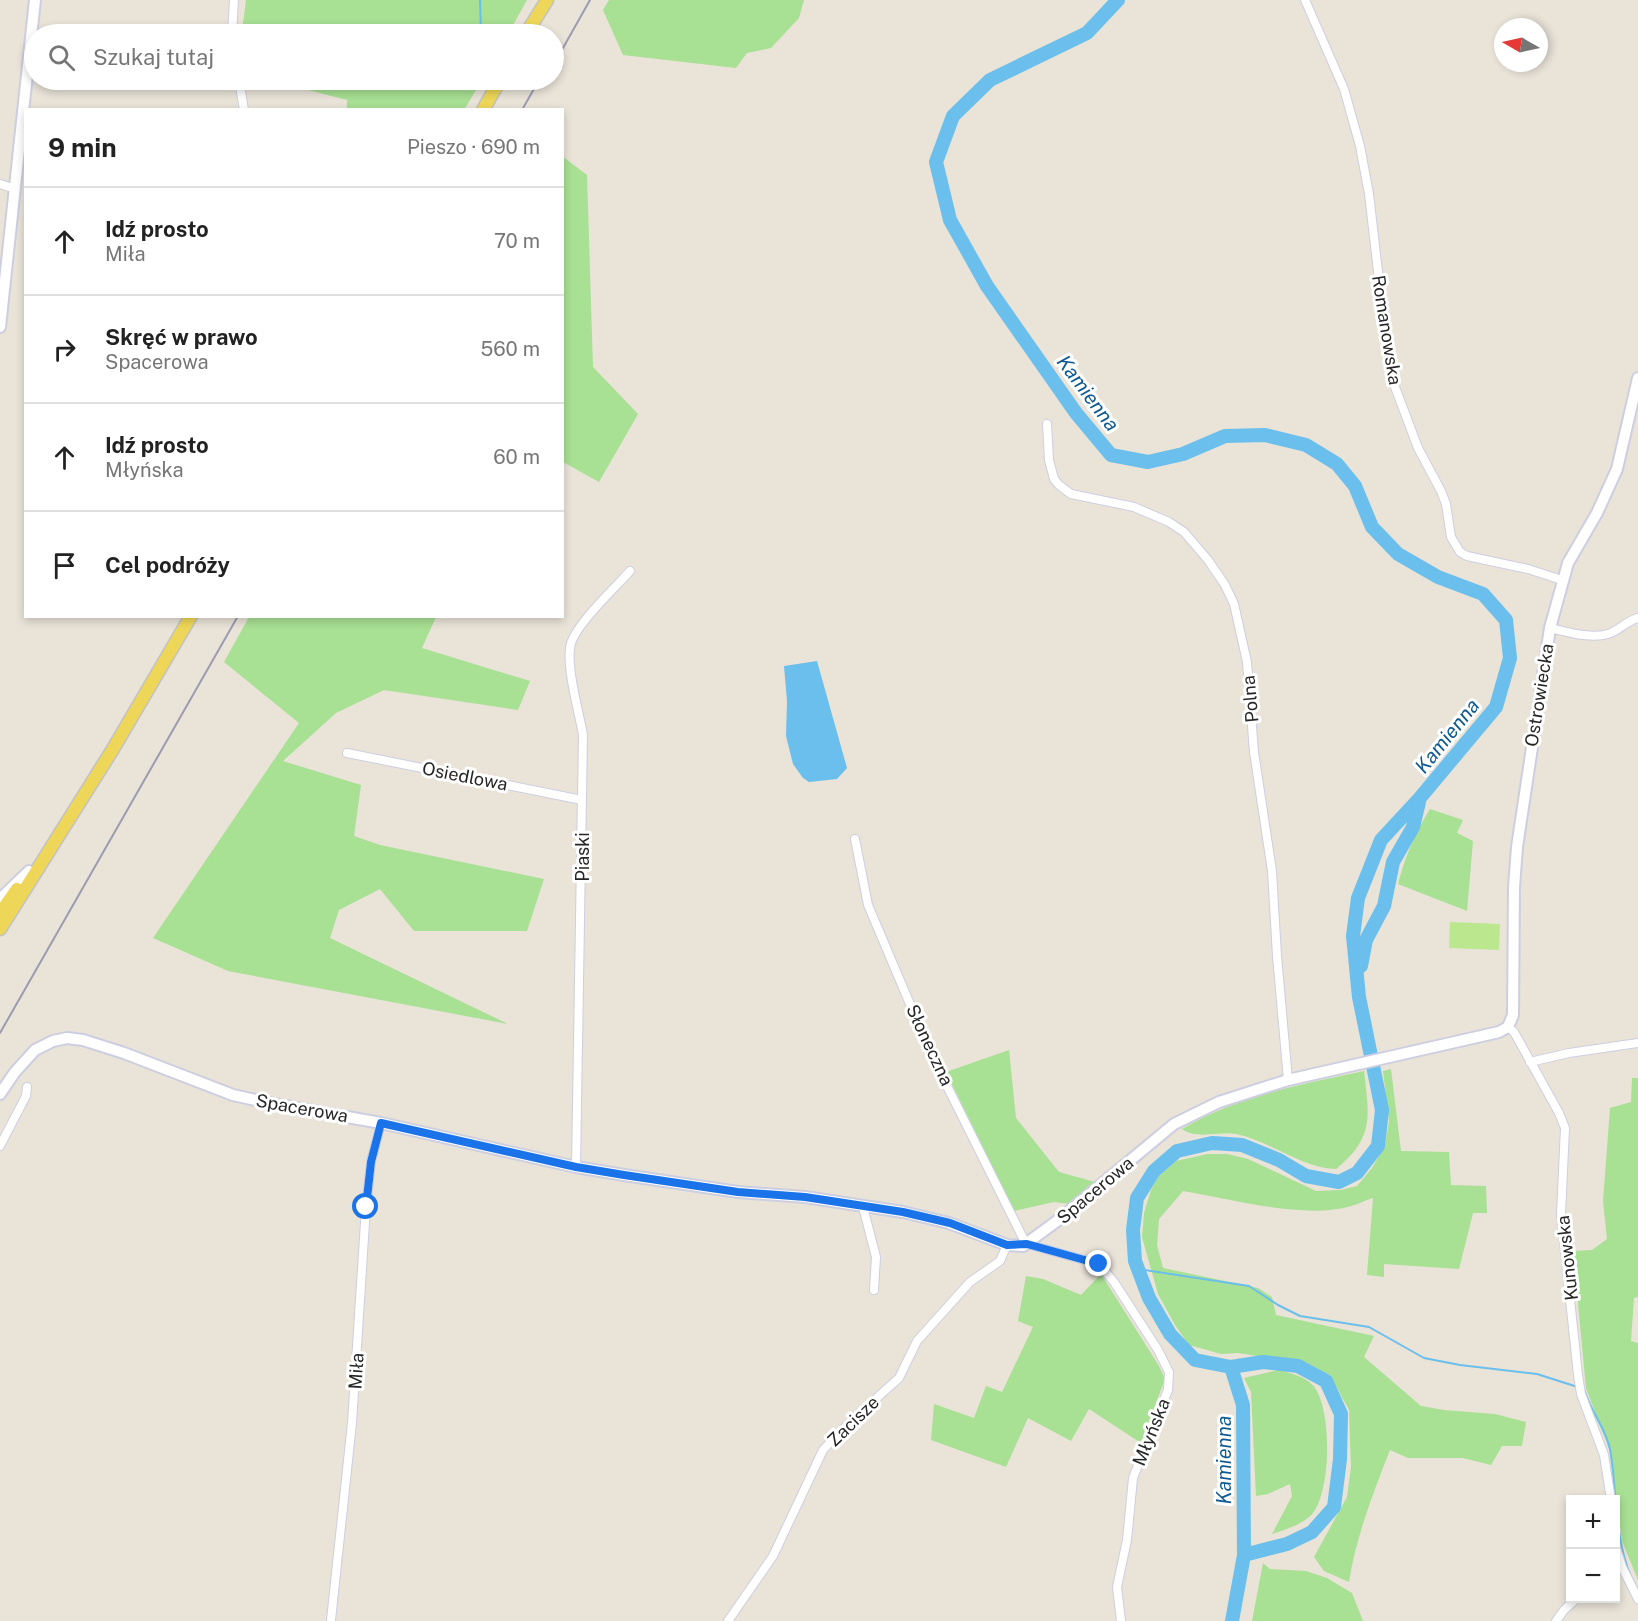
<!DOCTYPE html>
<html lang="pl">
<meta charset="utf-8">
<style>
:root{--surface:#fff;--page:#f6f6f6;--text:#222;--muted:#767676;--line:#e0e0e0}
body{margin:0;font-family:"Public Sans",sans-serif;background:var(--page);color:var(--text)}
.controls{position:absolute;right:18px;bottom:18px;display:grid;overflow:hidden;border-radius:0px;box-shadow:0 3px 9px #0003}
.controls button{width:54px;height:54px;display:grid;place-items:center;padding:0;border:0;border-bottom:2px solid var(--line);background:var(--surface);color:var(--text);font:30px sans-serif}
.compass{position:absolute;left:1494px;top:18px;width:54px;height:54px;border-radius:50%;background:var(--surface);box-shadow:0 3px 9px #0003;rotate:279deg}
.stop{position:absolute;width:18px;height:18px;margin:-14px;border:4px solid #1a73e8;border-radius:50%;background:#fff}
.stop.end{background:#1a73e8;border-color:#fff;box-shadow:0 2px 6px #0008}
.list{margin:0;padding:0;list-style:none}
h2{display:flex;justify-content:space-between;align-items:center;height:78px;margin:0;padding:0 24px;font-size:26px}
h2 small{font-size:20px;font-weight:400;color:var(--muted)}
.list li{display:grid;grid-template-columns:39px 1fr auto;gap:18px;align-items:center;box-sizing:border-box;height:108px;padding:0 24px;border-top:2px solid var(--line)}
.list b{display:block;font-size:22px;white-space:nowrap}
.list p{margin:0;font-size:20px;white-space:nowrap;color:var(--muted)}
.list em{font-size:20px;font-style:normal;color:var(--muted)}
.icon{flex:none;width:33px;height:33px;fill:none;stroke:currentColor;stroke-width:2;stroke-linecap:round;stroke-linejoin:round}
.map{position:relative;flex:none;width:1638px;height:1621px;overflow:hidden}
.search{position:absolute;background:var(--surface);box-shadow:0 3px 9px #0003;left:24px;top:24px;width:540px;height:66px;display:flex;align-items:center;gap:15px;box-sizing:border-box;padding:0 21px;border-radius:33px;color:var(--muted);font-size:22px}
.panel{position:absolute;background:var(--surface);box-shadow:0 3px 9px #0003;left:24px;top:108px;width:540px;height:510px;border-radius:0px}
.map>svg:first-child{display:block}
</style>
<div class="map">
<svg width="1638" height="1621" viewBox="0 0 1638 1621">
<rect width="100%" height="100%" fill="#e9e3d8"/>
<g fill="#a8e094">
<polygon points="246,0 527,0 508,34 245,34 243,24"/>
<polygon points="609,0 804,0 799,18 771,48 747,53 736,68 623,55 603,10"/>
<polygon points="282,80 482,80 464,110 347,109 347,100 281,83"/>
<polygon points="562,156 587,175 593,367 638,414 599,482 563,462"/>
<polygon points="249,617 436,617 422,648 530,681 518,710 384,690 336,713 283,761 361,785 354,836 380,845 544,879 527,931 414,931 380,889 339,910 330,938 508,1024 228,971 153,938 299,723 224,662"/>
<path d="M1430,809L1463,820L1457,833L1473,841L1467,911L1398,884C1405,857 1415,833 1430,809Z"/>
<polygon points="1009,1050 1016,1118 1059,1172 1095,1182 1070,1204 1054,1202 1014,1211 946,1072"/>
<path d="M1391,1069L1401,1151L1449,1152L1451,1185L1486,1186L1487,1213H1473L1459,1269L1384,1264V1277L1367,1275L1373,1198C1366,1200 1359,1204 1351,1206C1305,1220 1231,1199 1183,1191L1159,1219L1157,1245L1163,1268L1258,1288L1272,1297L1276,1315L1374,1336L1364,1357L1421,1406L1444,1410L1495,1414L1526,1422L1522,1446H1502L1491,1465L1463,1458H1408L1390,1450C1373,1493 1356,1537 1349,1582L1324,1571L1314,1557L1347,1497L1351,1467L1349,1410L1330,1375L1309,1364L1238,1353L1221,1354L1189,1345L1175,1325L1158,1294L1142,1237L1144,1213L1151,1190L1159,1176L1176,1161L1208,1154H1227L1248,1159L1316,1191L1341,1190L1357,1186L1372,1168L1385,1146L1389,1121L1383,1071Z"/>
<path d="M1364,1071C1369,1116 1375,1137 1336,1169C1302,1168 1270,1141 1236,1134C1218,1131 1197,1140 1182,1129C1238,1096 1301,1084 1364,1071Z"/>
<polygon points="1632,1078 1638,1078 1638,1297 1634,1298 1631,1341 1638,1343 1638,1580 1622,1541 1611,1454 1586,1388 1573,1251 1592,1250 1607,1239 1603,1201 1610,1108 1631,1102"/>
<polygon points="1101,1274 1159,1366 1165,1379 1141,1443 1089,1409 1071,1441 1028,1418 1006,1467 931,1440 934,1404 974,1418 986,1386 1002,1392 1033,1327 1018,1321 1026,1276 1043,1279 1081,1295"/>
<path d="M1278,1370C1290,1373 1308,1377 1315,1388C1332,1413 1331,1489 1313,1513C1304,1524 1285,1530 1272,1534L1292,1496L1290,1484L1268,1494L1256,1496L1251,1392L1244,1378Z"/>
<polygon points="1263,1563 1270,1569 1306,1571 1327,1578 1352,1593 1363,1621 1252,1621"/>
</g>
<polygon fill="#bbe88f" points="1450,922 1500,924 1499,950 1449,948"/>
<polygon fill="#6abfec" points="817,661 847,768 837,779 809,782 803,778 793,764 786,736 787,701 784,666"/>
<g fill="none" stroke-linecap="round" stroke-linejoin="round">
<g stroke="#6abfec" stroke-width="2">
<polyline points="480,0 481,34"/>
<path d="M1138,1269L1249,1286L1278,1305L1300,1316L1369,1327L1424,1358L1460,1365L1537,1374L1584,1389C1590,1410 1606,1429 1610,1449C1618,1494 1613,1549 1638,1590"/>
</g>
<g stroke="#6abfec" stroke-width="14">
<polyline points="1118,0 1087,33 990,80 953,116 936,162 950,220 987,286 1076,413 1111,455 1148,462 1183,454 1225,436 1265,435 1306,445 1337,464 1355,486 1372,527 1398,554 1438,577 1483,594 1506,620 1510,658 1496,707 1419,799 1381,840 1358,898 1353,936 1359,997 1382,1110 1378,1146 1357,1173 1339,1182 1306,1176 1279,1160 1242,1145 1212,1143 1177,1151 1154,1171 1137,1198 1133,1230 1135,1261 1149,1298 1170,1334 1195,1360 1231,1367 1243,1405 1244,1555 1232,1621"/>
<polyline points="1361,966 1366,940 1384,906 1393,862 1413,827 1419,802"/>
<polyline points="1231,1367 1263,1362 1298,1366 1326,1381 1341,1414 1340,1459 1334,1507 1312,1532 1287,1544 1244,1555"/>
</g>
<g stroke="#cdcfe0" stroke-width="10">
<g id="street">
<polyline points="1305,0 1344,89 1360,146 1369,194 1387,349 1395,387 1418,448 1441,491 1446,504 1451,537 1460,552 1467,556 1528,569 1562,580"/>
<polyline points="232,34 234,0"/>
<polyline points="239,80 244,110"/>
<polyline points="0,184 15,189"/>
<polyline points="1047,424 1049,460 1054,479 1059,485 1071,494 1134,507 1169,522 1184,532 1208,560 1225,585 1234,604 1247,662 1254,752 1272,871 1277,956 1288,1080"/>
<path d="M1550,628C1568,632 1590,639 1608,634C1619,631 1626,621 1638,618"/>
<polyline points="347,753 582,800"/>
<polyline points="855,839 868,905 932,1056 1023,1238 1027,1244 1099,1264 1114,1282 1158,1350 1169,1372 1168,1390 1133,1478 1127,1540 1117,1587 1121,1621"/>
<polyline points="1508,1027 1514,1032 1559,1113 1565,1128 1561,1214 1578,1375 1581,1394 1604,1455 1611,1500"/>
<polyline points="1530,1062 1569,1053 1638,1043"/>
<polyline points="0,1146 26,1096 27,1087"/>
<path d="M576,1167L583,735C579,712 565,664 571,643C578,622 615,588 630,571"/>
<polyline points="863,1207 876,1257 874,1290"/>
<polyline points="1616,1548 1622,1567 1638,1599"/>
<polyline points="331,1620 352,1423 366,1207 371,1162 381,1123"/>
<polyline points="728,1621 773,1556 823,1450 852,1420 899,1378 917,1341 970,1282 1000,1261 1007,1245"/>
<polyline points="1556,1621 1564,1610 1577,1598"/>
</g>
</g>
<g stroke="#cdcfe0" stroke-width="14">
<g id="secondary">
<polyline points="0,327 35,0"/>
<polyline points="0,899 29,871"/>
<polyline points="0,1094 15,1072 35,1050 53,1041 67,1038 83,1040 124,1053 233,1095 274,1104 381,1123 576,1167 624,1175 738,1192 805,1197 903,1212 949,1223 1007,1245 1023,1246 1061,1218 1174,1124 1219,1102 1288,1080 1499,1032 1508,1027 1513,1015 1514,887 1517,847 1550,628 1568,563 1597,513 1617,469 1638,378"/>
</g>
</g>
<g stroke="#c2c2c2" stroke-width="15">
<g id="primary">
<polyline points="526,34 547,0"/>
<polyline points="483,110 500,80"/>
<polyline points="0,913 17,889"/>
<polyline points="0,929 113,749 191,616"/>
</g>
</g>
<use href="#street" stroke="#fff" stroke-width="8"/>
<use href="#secondary" stroke="#fff" stroke-width="10"/>
<use href="#primary" stroke="#eed758" stroke-width="12"/>
<g stroke="#9b9cb1" stroke-width="2">
<polyline points="554,64 590,0"/>
<polyline points="522,110 539,80"/>
<polyline points="0,1033 238,616"/>
</g>
</g>
<g fill="none" stroke-linecap="round" stroke-linejoin="round">
<polyline stroke="#1a73e8" stroke-width="8" points="366,1207 371,1162 381,1123 576,1167 624,1175 738,1192 805,1197 903,1212 950,1223 1007,1245 1027,1244 1099,1264"/>
</g>
<g text-anchor="middle" dominant-baseline="central" stroke-width="6" stroke-linejoin="round" paint-order="stroke">
<g font-size="18" fill="#262626" stroke="#fff">
<text transform="translate(1387 330) rotate(81)">Romanowska</text>
<text transform="translate(1539 695) rotate(-81)">Ostrowiecka</text>
<text transform="translate(1250 699) rotate(-95)">Polna</text>
<text transform="translate(465 776) rotate(11)">Osiedlowa</text>
<text transform="translate(582 857) rotate(-90)">Piaski</text>
<text transform="translate(930 1045) rotate(65)">Słoneczna</text>
<text transform="translate(302 1108) rotate(10)">Spacerowa</text>
<text transform="translate(1095 1190) rotate(-40)">Spacerowa</text>
<text transform="translate(1567 1258) rotate(-96)">Kunowska</text>
<text transform="translate(356 1371) rotate(-86)">Miła</text>
<text transform="translate(853 1421) rotate(-44)">Zacisze</text>
<text transform="translate(1151 1432) rotate(-68)">Młyńska</text>
</g>
<g font-size="20" font-style="italic" fill="#0f5a92" stroke="#fff">
<text transform="translate(1088 393) rotate(53)">Kamienna</text>
<text transform="translate(1447 736) rotate(-51)">Kamienna</text>
<text transform="translate(1224 1460) rotate(-90)">Kamienna</text>
</g>
</g>
</svg>
<div class="controls">
<button>+</button>
<button>−</button>
</div>
<svg class="compass" viewBox="-18 -18 36 36"><path d="M0-13l5 13h-10z" fill="#e53935"/><path d="M0 13l5-13h-10z" fill="#767676"/></svg>
<div class="stop" style="left:366px;top:1207px"></div>
<div class="stop end" style="left:1099px;top:1264px"></div>
<div class="search"><svg class="icon" aria-label="search" viewBox="0 0 24 24"><circle cx="10" cy="10" r="6"/><path d="M15 15l6 6"/></svg>Szukaj tutaj</div>
<section class="panel">
<h2>9 min<small>Pieszo · 690 m</small></h2>
<ul class="list">
<li><svg class="icon" aria-label="ahead" viewBox="0 0 24 24"><path d="M12 20V5M6 11l6-6 6 6"/></svg><div><b>Idź prosto</b><p>Miła</p></div><em>70 m</em></li>
<li><svg class="icon" aria-label="right" viewBox="0 0 24 24"><path d="M7 20v-9h11M14 6l5 5-5 5"/></svg><div><b>Skręć w prawo</b><p>Spacerowa</p></div><em>560 m</em></li>
<li><svg class="icon" aria-label="ahead" viewBox="0 0 24 24"><path d="M12 20V5M6 11l6-6 6 6"/></svg><div><b>Idź prosto</b><p>Młyńska</p></div><em>60 m</em></li>
<li><svg class="icon" aria-label="arrive" viewBox="0 0 24 24"><path d="M6 21V4h12l-3 4 3 4H6"/></svg><div><b>Cel podróży</b></div></li>
</ul>
</section>
</div>
